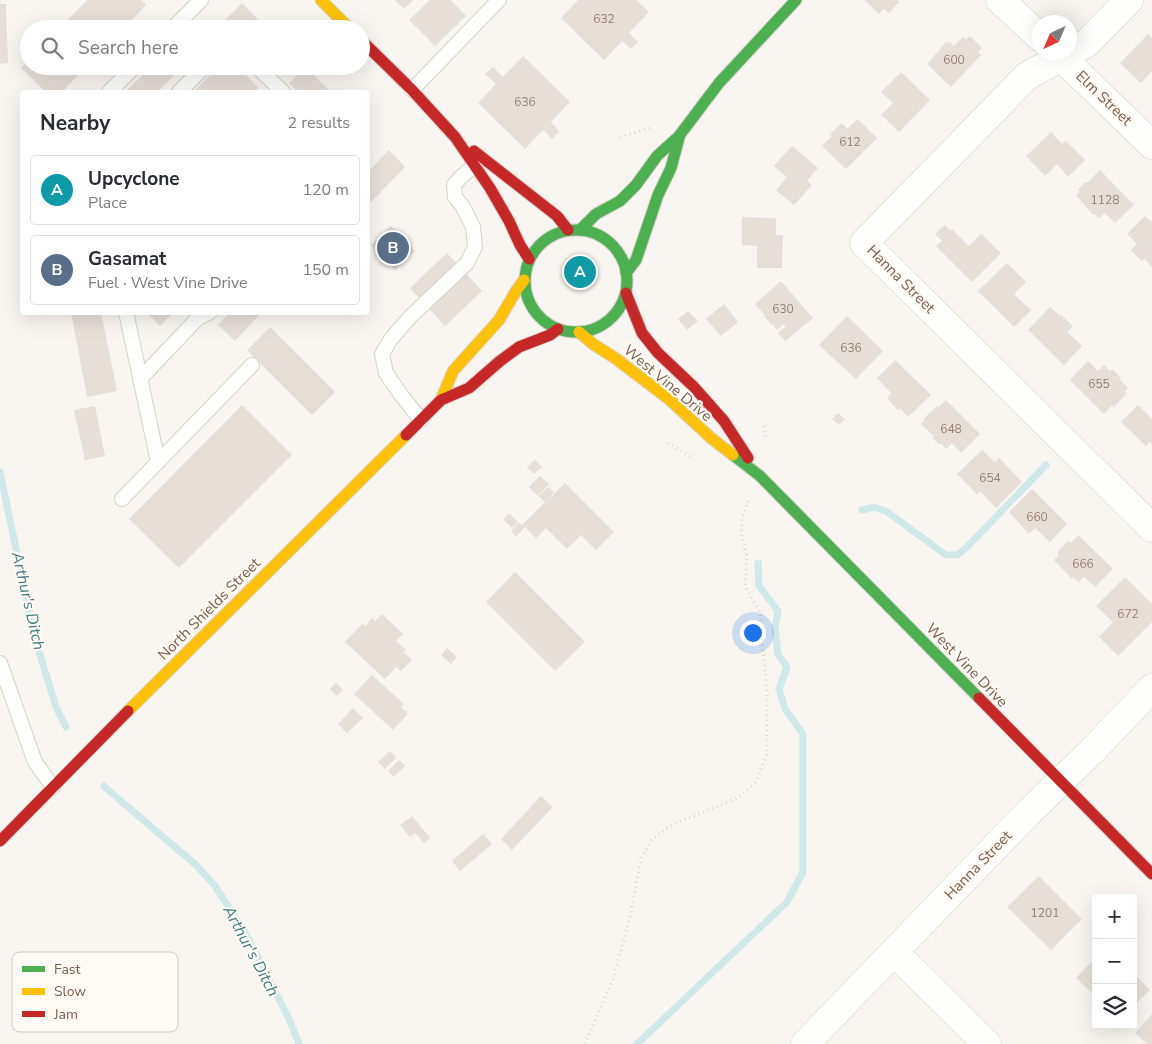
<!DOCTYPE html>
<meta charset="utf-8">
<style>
:root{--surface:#fff;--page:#f7f7f7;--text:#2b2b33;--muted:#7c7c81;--line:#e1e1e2;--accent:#111827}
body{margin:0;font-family:"Nunito Sans",sans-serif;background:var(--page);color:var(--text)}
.controls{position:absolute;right:15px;bottom:15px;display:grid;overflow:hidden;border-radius:5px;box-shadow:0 5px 20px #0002}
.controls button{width:45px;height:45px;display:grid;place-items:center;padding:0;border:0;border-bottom:1px solid var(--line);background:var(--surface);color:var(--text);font:25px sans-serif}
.compass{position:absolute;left:1032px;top:15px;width:45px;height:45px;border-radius:50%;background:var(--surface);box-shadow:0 5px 20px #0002;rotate:224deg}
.you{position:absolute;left:752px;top:632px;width:18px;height:18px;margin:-12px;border:4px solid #fff;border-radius:50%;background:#1a73e8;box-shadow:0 0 0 8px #1a73e833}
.badge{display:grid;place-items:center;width:32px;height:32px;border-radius:50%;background:var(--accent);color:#fff;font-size:16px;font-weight:700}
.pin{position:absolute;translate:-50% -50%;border:2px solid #fff;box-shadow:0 1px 5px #0006}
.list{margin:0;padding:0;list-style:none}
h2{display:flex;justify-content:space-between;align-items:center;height:65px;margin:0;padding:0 20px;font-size:21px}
h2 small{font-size:16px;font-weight:400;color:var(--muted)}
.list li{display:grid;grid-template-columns:32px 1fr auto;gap:15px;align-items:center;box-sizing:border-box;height:70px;margin:0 10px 10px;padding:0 10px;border:1px solid var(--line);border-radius:5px}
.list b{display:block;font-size:19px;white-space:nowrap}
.list p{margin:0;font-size:16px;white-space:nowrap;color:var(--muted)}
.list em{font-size:16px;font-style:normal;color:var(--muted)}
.icon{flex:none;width:28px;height:28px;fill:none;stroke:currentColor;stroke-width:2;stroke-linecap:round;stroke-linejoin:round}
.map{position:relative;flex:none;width:1152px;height:1044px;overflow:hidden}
.search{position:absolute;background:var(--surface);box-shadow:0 5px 20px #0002;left:20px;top:20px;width:350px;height:55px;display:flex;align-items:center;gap:12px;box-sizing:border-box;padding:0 18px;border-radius:28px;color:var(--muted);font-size:19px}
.panel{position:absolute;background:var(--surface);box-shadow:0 5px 20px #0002;left:20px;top:90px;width:350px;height:225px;border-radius:5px}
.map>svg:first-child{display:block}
</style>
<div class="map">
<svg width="1152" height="1044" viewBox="0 0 1152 1044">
<rect width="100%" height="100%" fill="#f9f5f0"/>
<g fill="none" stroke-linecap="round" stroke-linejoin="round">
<g stroke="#d0e8ea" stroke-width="7">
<polyline points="0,472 34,635 56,707 66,727"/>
<polyline points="862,510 874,507 886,511 946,555 957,555 966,548 1046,465"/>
<polyline points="104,786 122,802 195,864 215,886 245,932 289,1019 299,1044"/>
<polyline points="637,1044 787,902 803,872 803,734 785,709 779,689 787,667 778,654 775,628 778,611 759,586 758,563"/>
</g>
</g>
<g fill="#e6ded7">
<polygon points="87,0 141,0 146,5 123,29 59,29"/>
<polygon points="395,0 413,0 404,9"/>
<polygon points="430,0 451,0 466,16 435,46 409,20"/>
<polygon points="578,0 636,0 649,12 629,33 638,42 631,49 622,41 604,60 561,18"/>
<polygon points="865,0 897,0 899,2 889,13 884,9 879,14"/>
<polygon points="242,3 267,29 234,29 225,20"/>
<polygon points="0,4 6,4 8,63 0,64"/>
<polygon points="1148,34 1152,38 1152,71 1141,83 1120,63"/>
<polygon points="970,36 982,48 978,52 981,55 951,87 927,64 946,42 948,43 950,42 954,46 963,37 966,40"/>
<polygon points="523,56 570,102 551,122 559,131 552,139 543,130 525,149 478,103 496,84 485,74 493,67 503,77"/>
<polygon points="29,60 29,66 87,66 62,92 46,92 21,68"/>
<polygon points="152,66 184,66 157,92 125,92"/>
<polygon points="219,66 237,66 259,88 254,92 193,92"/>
<polygon points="305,67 331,92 298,92 289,83"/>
<polygon points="901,72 930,100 899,132 881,115 893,103 881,92"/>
<polygon points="858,119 877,138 846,169 822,146 832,136 830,134 842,123 847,129"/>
<polygon points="1051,132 1062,144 1066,141 1085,160 1068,177 1057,164 1045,176 1026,156"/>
<polygon points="792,146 818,168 807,181 812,185 794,205 776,190 787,177 774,166"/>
<polygon points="389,150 405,167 368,205 368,172"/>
<polygon points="1100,170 1134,205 1115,223 1105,213 1099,218 1094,214 1093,215 1076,195 1080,192 1078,190 1085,182 1087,183"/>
<polygon points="1145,216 1152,222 1152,267 1144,259 1142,261 1131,250 1137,244 1127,234"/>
<polygon points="742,217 776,218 776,235 783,235 782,268 757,268 757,246 742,245"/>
<polygon points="945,225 950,231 952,229 969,246 981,234 1001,253 972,282 936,246 942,241 935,234"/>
<polygon points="391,226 415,251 395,270 371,245"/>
<polygon points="447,253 482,291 445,326 410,288"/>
<polygon points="1007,263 1026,282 1014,294 1031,310 1014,327 978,291"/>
<polygon points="781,281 813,318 785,341 778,333 786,326 784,324 777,330 772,324 771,325 764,316 765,315 755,304"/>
<polygon points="724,304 738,322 721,336 706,319"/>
<polygon points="1050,307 1060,316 1061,315 1073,326 1067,332 1082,346 1064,365 1028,330"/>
<polygon points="688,311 698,321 687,330 678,319"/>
<polygon points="71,312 101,312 117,391 87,397"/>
<polygon points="150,312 174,312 160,326 148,314"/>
<polygon points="230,312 262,312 235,341 218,325"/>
<polygon points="847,316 883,351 856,379 819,345"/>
<polygon points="270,327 335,392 312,415 247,350"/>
<polygon points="895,360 931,395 908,417 900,408 898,410 887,398 891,393 877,378"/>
<polygon points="1088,361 1098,371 1104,365 1110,371 1112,369 1121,378 1119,379 1128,388 1125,392 1126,394 1114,407 1112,405 1104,414 1070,380"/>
<polygon points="946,400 980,434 961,453 952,443 946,449 941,443 939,444 932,438 934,436 921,424 925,420 923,419 937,406 938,408"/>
<polygon points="242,405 292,455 179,568 129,519"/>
<polygon points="1138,405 1152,419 1152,444 1149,442 1146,446 1121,422"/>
<polygon points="95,406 105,456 85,460 74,410"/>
<polygon points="838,413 845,419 839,425 832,419"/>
<polygon points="982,450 995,462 999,458 1022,482 996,508 980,491 977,494 957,474"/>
<polygon points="535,460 542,467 534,474 527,467"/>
<polygon points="540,476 549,484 538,496 529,487"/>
<polygon points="565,483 614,532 596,550 581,535 567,549 546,528 536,538 525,527 516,537 511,531 519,522 522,525 545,502 539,496 548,487 554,492 547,501"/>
<polygon points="1032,489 1067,524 1050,542 1035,528 1029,534 1009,512"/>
<polygon points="509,513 518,522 512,528 503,519"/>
<polygon points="1078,535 1113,569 1095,587 1084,577 1079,582 1073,577 1072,579 1054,560 1059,555 1057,553 1068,541 1071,543"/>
<polygon points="515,572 585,642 555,671 486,602"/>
<polygon points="1125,577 1152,604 1152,622 1118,656 1099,637 1113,622 1096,606"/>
<polygon points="382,614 403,634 396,641 406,650 403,652 412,660 401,671 396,667 385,679 345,642 362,624 365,626 372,618 375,621"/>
<polygon points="447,648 457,657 451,664 441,655"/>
<polygon points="372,675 404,704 401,707 408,714 393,730 354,694"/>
<polygon points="336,683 343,690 337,696 330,689"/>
<polygon points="353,708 363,718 347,733 338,724"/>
<polygon points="390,751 396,758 385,769 378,762"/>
<polygon points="399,760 405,766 394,777 388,771"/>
<polygon points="541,796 553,807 512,850 501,839"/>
<polygon points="412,816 430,838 424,843 415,833 410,837 400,825"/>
<polygon points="483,834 492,844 460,871 452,861"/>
<polygon points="1039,876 1082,919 1051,950 1007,907"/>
<polygon points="1096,957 1096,997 1076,978"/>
<polygon points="1133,973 1150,990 1133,1006"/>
<polygon points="1152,1014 1152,1044 1147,1044 1135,1033"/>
</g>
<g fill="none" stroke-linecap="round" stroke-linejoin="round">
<g stroke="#d7d1cb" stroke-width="16">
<g id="lane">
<polyline points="172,29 201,0"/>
<polyline points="256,66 283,92"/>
<polyline points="412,90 499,0"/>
<polyline points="109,92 135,66"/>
<polyline points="179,92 205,66"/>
<polyline points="126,312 158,462"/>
<polyline points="140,379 198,318 210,312"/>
<polyline points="421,420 401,395 386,373 382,354 391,339 410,317 467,263 475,247 473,227 463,207 455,197 454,185 461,177 475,165"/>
<polyline points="122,499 252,365"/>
<polyline points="0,663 35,762 53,787"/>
</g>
</g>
<g stroke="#d7d1cb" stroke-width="29">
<g id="street">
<polyline points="1000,0 1040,37"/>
<polyline points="1129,0 1087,43 1027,76 864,243 1152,528"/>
<polyline points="1056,52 1152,145"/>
<polyline points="894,952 987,1044"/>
<polyline points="805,1044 1028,813 1091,752 1152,688"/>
</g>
</g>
<g stroke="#d9d2cb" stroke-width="13">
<g id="fast">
<polyline points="581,229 596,214 620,201 636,185 657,156 679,136 719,83 796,0"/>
<circle cx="576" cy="281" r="51"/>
<polyline points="626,273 636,260 658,195 671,168 679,138"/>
<polyline points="733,455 760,476 979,698"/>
</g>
</g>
<g stroke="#d9d2cb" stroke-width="13">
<g id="slow">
<polyline points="321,0 350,29"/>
<polyline points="579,332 593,344 615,358 669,399 711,438 733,455"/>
<polyline points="441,400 453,371 499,320 516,291 524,280"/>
<polyline points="128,711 406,435"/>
</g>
</g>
<g stroke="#d9d2cb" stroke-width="13">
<g id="jam">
<polyline points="361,40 412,90 455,137 490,188 509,221 520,245 529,259"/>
<polyline points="474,151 557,216 568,230"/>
<polyline points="626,293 642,333 658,353 693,386 724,421 748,458"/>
<polyline points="406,435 441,400 469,388 500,361 519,347 550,335 558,329"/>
<polyline points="979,698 1152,874"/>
<polyline points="0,841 128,711"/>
</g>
</g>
<g stroke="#dcd5d0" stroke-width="3" stroke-dasharray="1 4" stroke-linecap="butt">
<polyline points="620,137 650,128"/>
<polyline points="764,426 766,438"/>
<polyline points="668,443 693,458"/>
<polyline points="585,1044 613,979 630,917 641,859 652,839 670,826 737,798 756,782 767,754 767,691 760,613 745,586 747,557 741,532 742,518 749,500"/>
</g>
<use href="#lane" stroke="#fefefd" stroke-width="14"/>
<use href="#street" stroke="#fefefd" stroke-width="28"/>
<use href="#fast" stroke="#4caf50" stroke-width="11"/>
<use href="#slow" stroke="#ffc107" stroke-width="11"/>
<use href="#jam" stroke="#c62828" stroke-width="11"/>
</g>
<g text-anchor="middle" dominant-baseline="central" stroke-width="4.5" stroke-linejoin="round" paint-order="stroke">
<g font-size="12" fill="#977e72">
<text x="604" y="19">632</text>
<text x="954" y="60">600</text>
<text x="525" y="102">636</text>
<text x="850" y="142">612</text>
<text x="1105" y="200">1128</text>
<text x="783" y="309">630</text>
<text x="851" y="348">636</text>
<text x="1099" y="384">655</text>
<text x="951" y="429">648</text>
<text x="990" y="478">654</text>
<text x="1037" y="517">660</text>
<text x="1083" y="564">666</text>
<text x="1128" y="614">672</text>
<text x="1045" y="913">1201</text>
</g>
<g font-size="15" fill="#7a5c4d" stroke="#fffaf3">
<text transform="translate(1104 98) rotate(44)">Elm Street</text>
<text transform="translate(901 279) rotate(45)">Hanna Street</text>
<text transform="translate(668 383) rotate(40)">West Vine Drive</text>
<text transform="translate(209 609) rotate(-45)">North Shields Street</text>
<text transform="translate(967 665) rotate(46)">West Vine Drive</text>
<text transform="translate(978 865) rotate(-46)">Hanna Street</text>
</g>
<g font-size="16" font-style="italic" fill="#437c86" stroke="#fffaf3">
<text transform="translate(28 601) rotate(77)">Arthur's Ditch</text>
<text transform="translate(251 951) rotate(62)">Arthur's Ditch</text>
</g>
</g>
<rect x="12" y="952" width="166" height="80" rx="8" fill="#fffaf3" stroke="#d7cbc1" stroke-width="1"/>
<rect x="22" y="966" width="23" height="6" fill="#4caf50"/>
<rect x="22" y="988" width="23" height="7" fill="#ffc107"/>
<rect x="22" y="1011" width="23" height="6" fill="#c62828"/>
<g font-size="14" fill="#7a5c4d">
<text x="54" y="974">Fast</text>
<text x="54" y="996">Slow</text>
<text x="54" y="1019">Jam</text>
</g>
</svg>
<div class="controls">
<button>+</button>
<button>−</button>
<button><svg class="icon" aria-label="layers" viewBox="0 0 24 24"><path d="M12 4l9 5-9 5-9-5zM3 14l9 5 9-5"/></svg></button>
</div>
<svg class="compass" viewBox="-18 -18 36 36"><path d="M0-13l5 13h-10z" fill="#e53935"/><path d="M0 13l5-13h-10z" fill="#7c7c81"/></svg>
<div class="you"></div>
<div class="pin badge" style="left:580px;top:272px;background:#0f9aa8">A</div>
<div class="pin badge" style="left:393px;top:248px;background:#5c6f8a">B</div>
<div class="search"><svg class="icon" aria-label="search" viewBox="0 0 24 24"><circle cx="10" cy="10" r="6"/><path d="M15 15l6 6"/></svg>Search here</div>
<section class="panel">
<h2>Nearby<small>2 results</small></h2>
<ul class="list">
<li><span class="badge" style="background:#0f9aa8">A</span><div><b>Upcyclone</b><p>Place</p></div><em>120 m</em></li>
<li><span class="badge" style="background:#5c6f8a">B</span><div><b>Gasamat</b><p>Fuel · West Vine Drive</p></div><em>150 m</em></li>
</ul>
</section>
</div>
